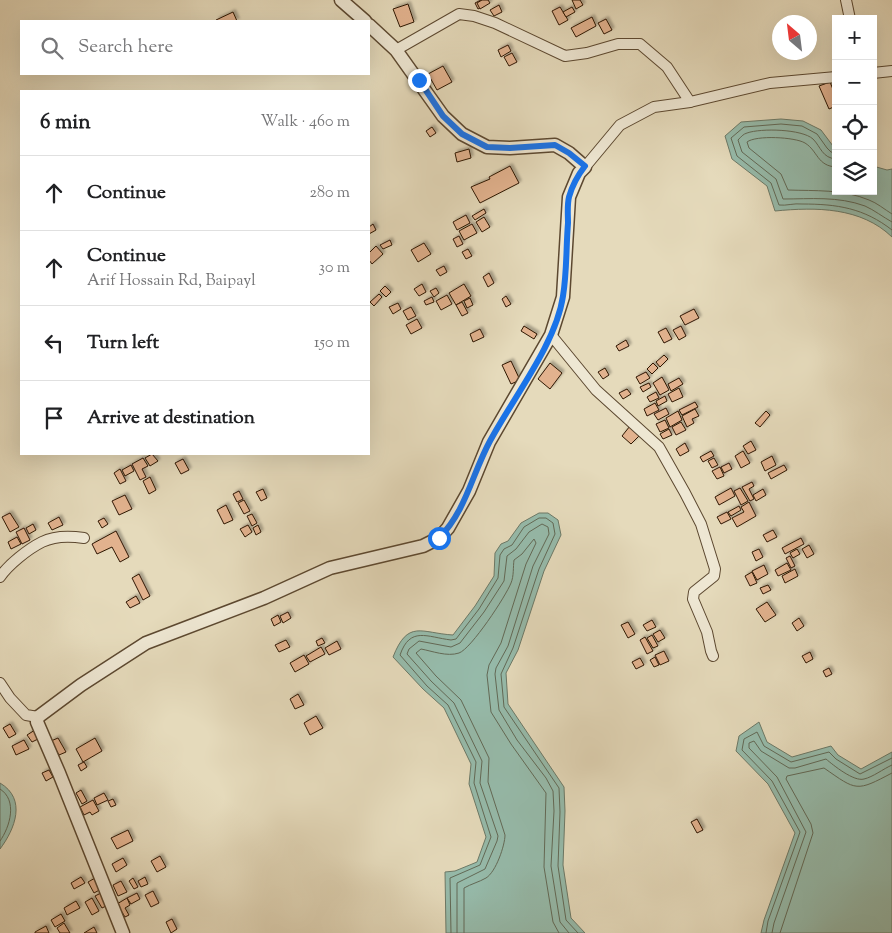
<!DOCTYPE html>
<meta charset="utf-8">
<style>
:root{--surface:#fff;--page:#f2f2f2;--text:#202124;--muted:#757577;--line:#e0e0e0}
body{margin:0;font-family:"Sorts Mill Goudy",serif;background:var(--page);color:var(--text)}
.controls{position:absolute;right:15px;top:15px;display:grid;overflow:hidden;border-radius:0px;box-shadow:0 5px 20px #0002}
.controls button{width:45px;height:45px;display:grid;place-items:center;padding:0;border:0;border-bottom:1px solid var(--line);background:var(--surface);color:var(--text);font:25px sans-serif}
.compass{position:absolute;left:772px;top:15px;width:45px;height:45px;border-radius:50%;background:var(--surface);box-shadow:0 5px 20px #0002;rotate:332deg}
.stop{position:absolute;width:15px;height:15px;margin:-11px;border:4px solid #1a73e8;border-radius:50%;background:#fff}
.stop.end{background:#1a73e8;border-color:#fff;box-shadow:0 1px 5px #0008}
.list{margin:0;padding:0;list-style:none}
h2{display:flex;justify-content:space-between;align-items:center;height:65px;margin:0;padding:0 20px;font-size:21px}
h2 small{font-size:16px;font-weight:400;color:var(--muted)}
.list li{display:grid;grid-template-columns:32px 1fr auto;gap:15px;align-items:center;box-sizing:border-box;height:75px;padding:0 20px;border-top:1px solid var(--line)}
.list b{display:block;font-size:19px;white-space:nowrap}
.list p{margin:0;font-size:16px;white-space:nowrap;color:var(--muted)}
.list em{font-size:16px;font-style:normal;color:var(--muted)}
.icon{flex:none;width:28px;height:28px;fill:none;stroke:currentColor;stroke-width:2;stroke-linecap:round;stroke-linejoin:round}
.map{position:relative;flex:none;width:892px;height:933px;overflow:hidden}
.search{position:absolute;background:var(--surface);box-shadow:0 5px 20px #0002;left:20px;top:20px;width:350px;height:55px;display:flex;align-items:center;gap:12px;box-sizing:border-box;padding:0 18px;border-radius:0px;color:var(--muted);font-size:19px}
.panel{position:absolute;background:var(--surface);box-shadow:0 5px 20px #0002;left:20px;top:90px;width:350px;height:365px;border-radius:0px}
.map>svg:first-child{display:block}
</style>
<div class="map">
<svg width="892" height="933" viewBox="0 0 892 933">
<defs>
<filter id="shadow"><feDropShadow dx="2.5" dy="-2.5" stdDeviation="1" flood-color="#0004"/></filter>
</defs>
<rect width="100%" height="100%" fill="#e5dabb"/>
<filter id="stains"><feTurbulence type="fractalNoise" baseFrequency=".004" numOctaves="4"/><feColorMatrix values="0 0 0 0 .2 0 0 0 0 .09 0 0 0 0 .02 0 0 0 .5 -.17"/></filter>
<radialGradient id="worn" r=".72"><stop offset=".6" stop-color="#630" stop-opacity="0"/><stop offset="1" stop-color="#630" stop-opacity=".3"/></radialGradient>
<g fill="#96bbab" stroke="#6c7967">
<path d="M781,119L803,121L821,130L836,150V191H873V166L887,170L892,169V237C861,207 816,207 775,211L767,186L732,159L725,136L741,122Z"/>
<path d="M539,513H548L558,520L561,535L544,571L518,650L506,673L508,704L564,787L565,811L563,865L571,918L585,933H446L445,872L455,871L477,862L486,837L469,784L471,764L444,708L423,689L393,657C408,619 421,633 453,635L475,606L494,576L495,553L501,544L508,541L521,523Z"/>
<polygon points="759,722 767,742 792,757 831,746 838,755 861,769 892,752 892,933 761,933 764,920 795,833 768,784 736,751 739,736"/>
<path d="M0,783C27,799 15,829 0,849Z"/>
</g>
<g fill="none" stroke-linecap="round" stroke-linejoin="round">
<g stroke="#626956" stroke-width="1">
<path d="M836,153L831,152L827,148L817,134L802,126L781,124L744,127L731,138L737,156L771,183L779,205C786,206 794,203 802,204C837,204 864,208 892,230"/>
<path d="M836,159C822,158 821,147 813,139C802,129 761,128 747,133C743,134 741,137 738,140L742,152L776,179L783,199C810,199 838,196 865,206C874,210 883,217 892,222"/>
<path d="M836,167C817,166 818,151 805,143C795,137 756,135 747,142L749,148L781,174L788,190C815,191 843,189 869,200C877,203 884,209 892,214"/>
<path d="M0,789C18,800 10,827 0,841"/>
<path d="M451,933L450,878L480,865L491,837L474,783L476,762L448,705L427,686L400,655C410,626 427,637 451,640L456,639L479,609L498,578L500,555L504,549L512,545L524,527L539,518H546L553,523L555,534L539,569L513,648L501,674L504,707L559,788L560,812L558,866L566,920L578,933"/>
<polyline points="457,933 457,883 485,869 497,841 498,836 480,783 482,761 454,703 431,681 407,654 409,649 419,641 451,647 460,643 484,612 504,581 507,556 516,549 529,532 542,524 548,527 549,534 533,566 508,646 496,668 495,674 499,710 517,740 546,778 553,791 554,811 551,866 560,922 569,933"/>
<path d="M464,933V888C471,884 479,882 486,878C496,872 505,845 505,835L488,782L489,758L461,700L436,676L416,653L421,649C432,651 447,657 459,653C471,649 506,596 511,583C514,576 513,567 514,560L522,554L534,539L536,543L526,564L501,643L489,665L487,675L491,712L511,744L546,793L544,867L553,922L559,933"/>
<polyline points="766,933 768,921 800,832 772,781 742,750 744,739 757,732 764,746 791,762 829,752 836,759 860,774 892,758"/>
<path d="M772,933L774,923L806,832L777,777L749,748V743L754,741L761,751L789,768H795L826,759C833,765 854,782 864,779C873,777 883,769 892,765"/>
<path d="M780,933L813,833L811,824L786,779L787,776L824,768C857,791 856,792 892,773"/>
</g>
</g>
<g fill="#e2b28e" stroke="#2e1701" filter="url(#shadow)">
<polygon points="481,0 484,6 478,9 475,3"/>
<polygon points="482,0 488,0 490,3 480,9 477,3"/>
<polygon points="572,0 580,0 583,5 576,9"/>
<polygon points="408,4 414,22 400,27 393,9"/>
<polygon points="499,5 502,12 494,16 490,10"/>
<polygon points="560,7 568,20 559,25 552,11"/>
<polygon points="572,7 575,12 566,17 563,12"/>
<polygon points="233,12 237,21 217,21 216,20"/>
<polygon points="592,17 596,26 576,37 571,28"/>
<polygon points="606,19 612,30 604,34 598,23"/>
<polygon points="508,45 511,51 501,57 498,50"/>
<polygon points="512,53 517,62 509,66 504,57"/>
<polygon points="443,66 452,82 437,90 428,74"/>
<polygon points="830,82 836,97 836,106 829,109 819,86"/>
<polygon points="432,127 436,133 430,137 426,131"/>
<polygon points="469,149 471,158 457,162 455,153"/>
<polygon points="510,166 519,183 480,203 471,187 490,179 489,177"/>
<polygon points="484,209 486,213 475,220 472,216"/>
<polygon points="466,215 470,223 457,230 453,222"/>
<polygon points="484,217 490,227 482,232 476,222"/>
<polygon points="373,224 376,230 369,234 369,227"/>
<polygon points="472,224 477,233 464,240 459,231"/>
<polygon points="459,236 463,244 457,247 453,239"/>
<polygon points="390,240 392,245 383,249 380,245"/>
<polygon points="424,243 431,254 418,262 411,250"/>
<polygon points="376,246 383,254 372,264 369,260 369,253"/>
<polygon points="468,249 472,256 466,259 462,252"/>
<polygon points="444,266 447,272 440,276 436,270"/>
<polygon points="489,273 494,283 488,287 483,277"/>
<polygon points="422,284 426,292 419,296 414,289"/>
<polygon points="464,284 471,296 456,305 449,293"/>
<polygon points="385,286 391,292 386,297 380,291"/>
<polygon points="436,288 439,293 434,297 430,291"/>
<polygon points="379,294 382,297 374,306 370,302"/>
<polygon points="447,295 452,304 441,310 436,301"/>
<polygon points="506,296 511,304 506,307 502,299"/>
<polygon points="432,297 434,302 426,305 424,301"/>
<polygon points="470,298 473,305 467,308 464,301"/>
<polygon points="462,302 468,313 462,316 456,305"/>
<polygon points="398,303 401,309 393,314 389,307"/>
<polygon points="411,307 416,316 408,320 403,311"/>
<polygon points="694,309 699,318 685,325 680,316"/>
<polygon points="417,319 422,328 411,334 406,325"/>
<polygon points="524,326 537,334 534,339 521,331"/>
<polygon points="681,326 686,336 679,340 673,330"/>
<polygon points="666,328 672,339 664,343 658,332"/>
<polygon points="480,329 484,337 473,342 470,334"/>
<polygon points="626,340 629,346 619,351 616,346"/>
<polygon points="664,355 668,359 660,367 656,362"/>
<polygon points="511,361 520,380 511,384 502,365"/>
<polygon points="550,363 562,373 550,389 538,379"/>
<polygon points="653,363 658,368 652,374 647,369"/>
<polygon points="605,368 609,375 603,379 598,372"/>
<polygon points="646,372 650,378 640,384 636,377"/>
<polygon points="662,377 669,390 660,395 653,383"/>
<polygon points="679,378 683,384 671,391 668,384"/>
<polygon points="649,383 651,387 643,392 640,387"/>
<polygon points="679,388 683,397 672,402 668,394"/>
<polygon points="627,389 631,394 623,399 619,393"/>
<polygon points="656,392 659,398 650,402 647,397"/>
<polygon points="665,396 667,401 658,406 656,401"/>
<polygon points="695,402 698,407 682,415 679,410"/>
<polygon points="655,403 659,410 647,416 644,409"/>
<polygon points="666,408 669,414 658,420 654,414"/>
<polygon points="695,409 699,416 692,419 694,423 687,427 682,416"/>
<polygon points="678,411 682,420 670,427 666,418"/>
<polygon points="766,411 770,415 760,427 755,423"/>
<polygon points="665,420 669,428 660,432 656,424"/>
<polygon points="681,422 686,430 676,435 672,427"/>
<polygon points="630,426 640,435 631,444 622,436"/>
<polygon points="669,429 672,435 663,439 660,434"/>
<polygon points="751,441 756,450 748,454 743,446"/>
<polygon points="685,443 689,451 680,456 676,449"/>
<polygon points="711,451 714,456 703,462 700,457"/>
<polygon points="743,451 750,463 741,468 735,456"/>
<polygon points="152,454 158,461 150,466 145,458"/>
<polygon points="772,456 776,465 765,471 761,462"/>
<polygon points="143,458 148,466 142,469 146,477 140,480 132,464"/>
<polygon points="714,458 718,465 712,468 708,461"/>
<polygon points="183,459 189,470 181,474 175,463"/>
<polygon points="729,463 732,469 724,473 721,467"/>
<polygon points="131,465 134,471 125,476 122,470"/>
<polygon points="784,465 787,470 771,479 768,473"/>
<polygon points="720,467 724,476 717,479 712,471"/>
<polygon points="120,469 126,481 120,484 114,473"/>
<polygon points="150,477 156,490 149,494 143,481"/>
<polygon points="752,482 754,486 749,489 754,499 750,501 742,487"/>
<polygon points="731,488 735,496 719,505 715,497"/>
<polygon points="740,488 748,501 741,505 734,491"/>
<polygon points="263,489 267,498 261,501 256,492"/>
<polygon points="763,489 766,495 756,501 753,495"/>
<polygon points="239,491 243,499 237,502 233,494"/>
<polygon points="125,495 132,509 119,515 112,501"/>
<polygon points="244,500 250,511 244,514 238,503"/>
<polygon points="749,502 756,516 737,527 732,518 744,512 741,507"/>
<polygon points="226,505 233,520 224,524 217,510"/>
<polygon points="739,506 741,510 731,516 728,512"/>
<polygon points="727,512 731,519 721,524 717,517"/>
<polygon points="10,513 19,527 10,532 2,517"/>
<polygon points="252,514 257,523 252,526 247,516"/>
<polygon points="59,517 63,525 52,530 48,523"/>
<polygon points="104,518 108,524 102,528 98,521"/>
<polygon points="33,524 36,530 29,534 26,528"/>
<polygon points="248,525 252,532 245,537 240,529"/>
<polygon points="258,525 261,532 256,535 253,528"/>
<polygon points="24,528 30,540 22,544 16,532"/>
<polygon points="773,530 777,537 767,542 763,535"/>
<polygon points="116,531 129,557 120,562 112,547 97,554 92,544"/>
<polygon points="17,537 21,544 11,549 8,542"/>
<polygon points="801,538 804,544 785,554 782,548"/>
<polygon points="809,545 814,554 807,558 802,549"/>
<polygon points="759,549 763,557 756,561 752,552"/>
<polygon points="797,549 800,554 793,558 790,553"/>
<polygon points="790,556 795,566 791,568 786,558"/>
<polygon points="787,563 791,570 778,576 775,570"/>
<polygon points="764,565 768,574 757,580 752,571"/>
<polygon points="795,569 798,576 785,583 782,576"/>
<polygon points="752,572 757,583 750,586 745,576"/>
<polygon points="139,574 150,596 143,600 132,578"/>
<polygon points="768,585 771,590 763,594 760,588"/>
<polygon points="136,596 140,603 130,608 126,602"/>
<polygon points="767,602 776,615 765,622 756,609"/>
<polygon points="288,612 291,618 283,623 280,616"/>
<polygon points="278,615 281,622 274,626 271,619"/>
<polygon points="799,618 804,626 797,631 792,623"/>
<polygon points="652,620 656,627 647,631 643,625"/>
<polygon points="628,622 635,634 628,638 621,625"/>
<polygon points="660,630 665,638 658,642 653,634"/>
<polygon points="652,635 658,646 653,648 647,638"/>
<polygon points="645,637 653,651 647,654 640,640"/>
<polygon points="322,638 325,643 318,646 316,641"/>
<polygon points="286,640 290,647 279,652 275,645"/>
<polygon points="337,641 341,649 329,655 325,648"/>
<polygon points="321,647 325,654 310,662 306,656"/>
<polygon points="664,651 669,661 660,665 655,655"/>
<polygon points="810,652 813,659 806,663 802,656"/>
<polygon points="304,655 309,664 295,672 290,663"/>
<polygon points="655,657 659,665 654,667 650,660"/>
<polygon points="640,658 644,665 636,669 632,662"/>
<polygon points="829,668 832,674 826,677 823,671"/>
<polygon points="298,694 304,705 295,709 290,699"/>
<polygon points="316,716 323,728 310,735 304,723"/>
<polygon points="10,724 16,734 9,738 3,728"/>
<polygon points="35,730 40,738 32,742 27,735"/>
<polygon points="58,738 66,752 59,755 51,741"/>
<polygon points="95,738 102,751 83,762 76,749"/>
<polygon points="24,740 29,749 16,755 12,746"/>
<polygon points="84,762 87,767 81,771 78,765"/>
<polygon points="49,770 53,777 46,781 42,773"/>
<polygon points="81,790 87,801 82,804 76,793"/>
<polygon points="104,793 108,800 97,805 94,798"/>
<polygon points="113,799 116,805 111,807 108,801"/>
<polygon points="93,800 99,811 92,815 90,812 84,815 80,807"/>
<polygon points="697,819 703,830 697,833 691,822"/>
<polygon points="128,830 133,841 117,849 111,838"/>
<polygon points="160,856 166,867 157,872 151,861"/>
<polygon points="123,858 127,865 116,872 112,864"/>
<polygon points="81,877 85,883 74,889 71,883"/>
<polygon points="97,877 103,888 94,893 88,882"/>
<polygon points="145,877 148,884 141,887 138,881"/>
<polygon points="133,878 138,887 134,889 129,881"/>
<polygon points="121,881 127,892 118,896 113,885"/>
<polygon points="153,891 159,903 151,907 145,895"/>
<polygon points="103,892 110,904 102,908 95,896"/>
<polygon points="137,893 140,899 131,904 127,898"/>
<polygon points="92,898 99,911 92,915 85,902"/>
<polygon points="127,898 130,905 125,908 129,915 125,917 117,904"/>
<polygon points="76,901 80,908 67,915 64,908"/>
<polygon points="61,914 65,921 55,927 51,920"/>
<polygon points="172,919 177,929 171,933 166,922"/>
<polygon points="64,923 70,933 60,933 57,928"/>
<polygon points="46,926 49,933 35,933 35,932"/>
<polygon points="94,927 97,933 84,933"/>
</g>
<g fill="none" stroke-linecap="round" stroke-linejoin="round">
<g stroke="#5c4830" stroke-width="12">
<g id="minor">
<polyline points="846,0 850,19"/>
<polyline points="396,50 459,14 474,16 495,23 565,56 587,53 618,44 640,44 667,67 690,102"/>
<polyline points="873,73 892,71"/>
<polyline points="585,167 620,125 654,107 690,102 770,83 836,77"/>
<polyline points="551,335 596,390 659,447 685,493 701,524 715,569 714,576 694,592 693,599 707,632 711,651 713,656"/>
<path d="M0,577C8,565 28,549 42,542C54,536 71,536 84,538"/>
<polyline points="0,683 10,698 26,715 38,717"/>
</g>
</g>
<g stroke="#5c4830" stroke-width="15">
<g id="tertiary">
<polyline points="341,0 365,21"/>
<polyline points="123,933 59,773 37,722 38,717 81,685 146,643 264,598 330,568 423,546 439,538 448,528 469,491 489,442 551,335 563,297 569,197 579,173 585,167 569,153 555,145 510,148 487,147 462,134 443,116 396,50 369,25"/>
</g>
</g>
<use href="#minor" stroke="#eee7d3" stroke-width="10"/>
<use href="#tertiary" stroke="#eee7d3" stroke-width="12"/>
</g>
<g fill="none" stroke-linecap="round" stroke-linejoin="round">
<path stroke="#1a73e8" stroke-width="6" d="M419,80L443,116L462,134L487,147L510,148L555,145L569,153L585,166C578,175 572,186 569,197C567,205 568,215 568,223C566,247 567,272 563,296C556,344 513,398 490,441C472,474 466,511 439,538"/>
</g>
<rect width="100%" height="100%" filter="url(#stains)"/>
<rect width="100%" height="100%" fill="url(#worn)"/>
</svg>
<div class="controls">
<button>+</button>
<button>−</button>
<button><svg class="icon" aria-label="locate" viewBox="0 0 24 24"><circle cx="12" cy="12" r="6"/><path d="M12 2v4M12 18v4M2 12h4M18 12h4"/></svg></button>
<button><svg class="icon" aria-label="layers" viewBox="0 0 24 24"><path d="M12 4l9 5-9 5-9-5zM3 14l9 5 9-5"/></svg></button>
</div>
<svg class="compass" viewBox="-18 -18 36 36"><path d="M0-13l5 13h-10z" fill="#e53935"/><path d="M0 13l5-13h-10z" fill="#757577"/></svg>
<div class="stop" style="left:439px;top:538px"></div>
<div class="stop end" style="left:419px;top:80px"></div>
<div class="search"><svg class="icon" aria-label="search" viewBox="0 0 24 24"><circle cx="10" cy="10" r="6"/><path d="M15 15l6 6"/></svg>Search here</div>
<section class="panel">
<h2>6 min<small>Walk · 460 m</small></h2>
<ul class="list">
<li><svg class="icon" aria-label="ahead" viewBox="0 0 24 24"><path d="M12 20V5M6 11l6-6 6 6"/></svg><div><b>Continue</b></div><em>280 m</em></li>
<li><svg class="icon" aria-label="ahead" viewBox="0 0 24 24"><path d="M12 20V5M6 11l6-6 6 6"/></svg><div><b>Continue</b><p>Arif Hossain Rd, Baipayl</p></div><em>30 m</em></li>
<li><svg class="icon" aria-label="left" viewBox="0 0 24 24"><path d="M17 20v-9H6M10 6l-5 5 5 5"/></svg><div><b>Turn left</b></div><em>150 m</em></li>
<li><svg class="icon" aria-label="arrive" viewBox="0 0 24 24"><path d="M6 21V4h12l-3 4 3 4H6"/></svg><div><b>Arrive at destination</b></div></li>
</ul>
</section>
</div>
